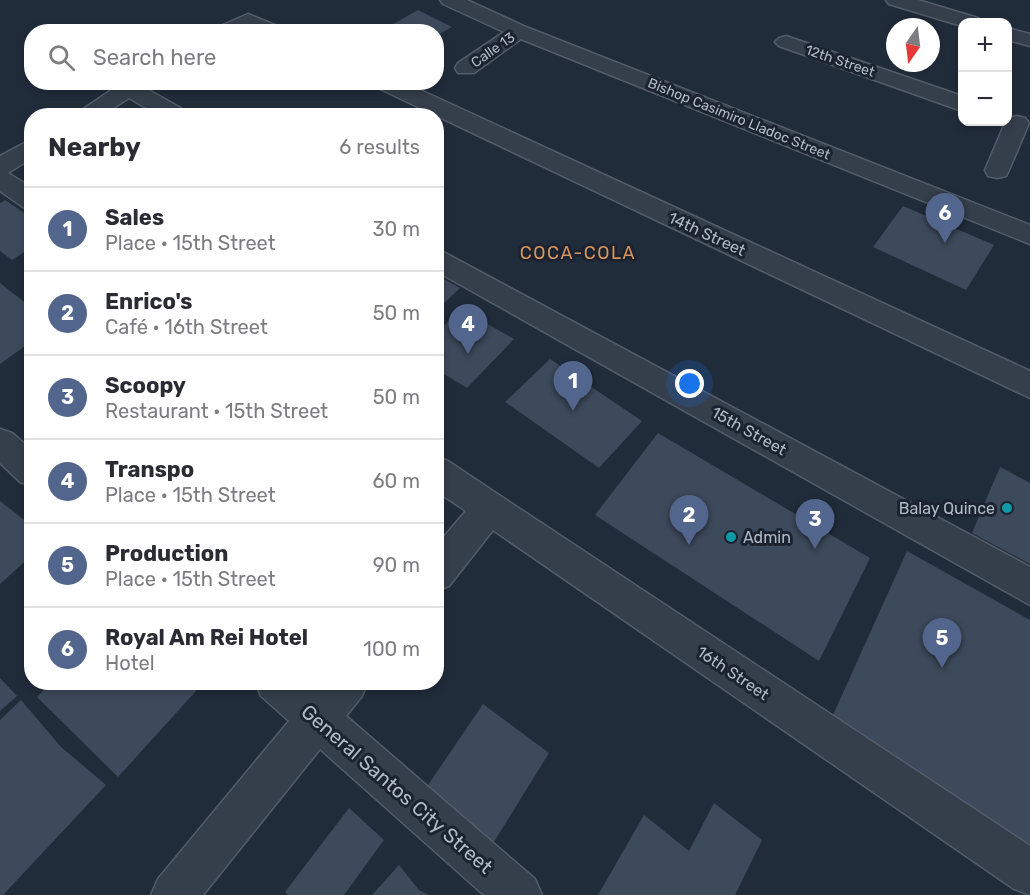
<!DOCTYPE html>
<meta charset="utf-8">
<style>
:root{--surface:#fff;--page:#f2f2f3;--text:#2b2b33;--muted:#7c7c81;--line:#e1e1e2;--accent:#52668d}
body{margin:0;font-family:Rubik,sans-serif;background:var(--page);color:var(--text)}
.controls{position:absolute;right:18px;top:18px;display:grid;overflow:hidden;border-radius:12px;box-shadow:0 3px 9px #0003}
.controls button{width:54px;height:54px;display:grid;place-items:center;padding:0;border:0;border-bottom:2px solid var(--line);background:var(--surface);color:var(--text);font:30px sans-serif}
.compass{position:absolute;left:886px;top:18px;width:54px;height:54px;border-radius:50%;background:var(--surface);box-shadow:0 3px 9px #0003;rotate:194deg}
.you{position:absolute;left:690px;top:384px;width:21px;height:21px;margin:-15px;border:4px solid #fff;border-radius:50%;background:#1a73e8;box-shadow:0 0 0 9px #1a73e833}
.badge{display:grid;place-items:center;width:39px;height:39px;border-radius:50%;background:var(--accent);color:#fff;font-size:20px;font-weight:700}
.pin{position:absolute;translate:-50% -50px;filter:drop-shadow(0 2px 3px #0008)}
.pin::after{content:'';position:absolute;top:32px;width:21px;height:18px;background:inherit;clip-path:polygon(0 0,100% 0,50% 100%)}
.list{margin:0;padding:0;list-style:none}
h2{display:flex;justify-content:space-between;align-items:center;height:78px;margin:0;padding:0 24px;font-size:26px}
h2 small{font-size:20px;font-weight:400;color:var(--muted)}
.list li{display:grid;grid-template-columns:39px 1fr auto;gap:18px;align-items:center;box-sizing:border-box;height:84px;padding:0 24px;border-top:2px solid var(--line)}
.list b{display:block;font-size:22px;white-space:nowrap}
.list p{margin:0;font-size:20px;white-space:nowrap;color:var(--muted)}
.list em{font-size:20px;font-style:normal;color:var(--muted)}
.icon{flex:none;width:33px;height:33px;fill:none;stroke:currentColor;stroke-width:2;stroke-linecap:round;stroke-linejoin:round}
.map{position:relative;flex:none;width:1030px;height:895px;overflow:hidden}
.search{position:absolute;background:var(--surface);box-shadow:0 3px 9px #0003;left:24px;top:24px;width:420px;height:66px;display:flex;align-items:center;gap:15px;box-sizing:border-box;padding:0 21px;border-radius:24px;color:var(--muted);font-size:22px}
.panel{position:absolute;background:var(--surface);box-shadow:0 3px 9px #0003;left:24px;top:108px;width:420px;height:582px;border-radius:24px}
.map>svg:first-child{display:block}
</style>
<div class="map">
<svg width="1030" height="895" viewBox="0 0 1030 895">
<rect width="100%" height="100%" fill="#212c3b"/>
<g fill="#3d4a5b">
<polygon points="418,10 452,27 436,36 436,32 379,32"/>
<polygon points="5,200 32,218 32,247 12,260 0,251 0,203"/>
<polygon points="903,206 994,245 966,290 873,247"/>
<polygon points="436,275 460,288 436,311"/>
<polygon points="0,283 32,308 32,341 0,364"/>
<polygon points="461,309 514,339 467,388 436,369 436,333"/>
<polygon points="550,359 642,421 599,468 505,402"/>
<polygon points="658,433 870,558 819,661 595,515"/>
<polygon points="1000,467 1030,483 1030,564 972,533"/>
<polygon points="0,501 32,526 32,555 0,584"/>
<polygon points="907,551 1030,620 1030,845 833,715"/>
<polygon points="0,678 17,696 0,711"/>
<polygon points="51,682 186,682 196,691 118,777 37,697"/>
<polygon points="21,700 61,747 106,785 3,895 0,895 0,720"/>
<polygon points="483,704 549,753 487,853 420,797"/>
<polygon points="714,803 762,840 735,895 598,895 644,815 689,851"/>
<polygon points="349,808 384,840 344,895 288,895 285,892"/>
<polygon points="399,865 419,890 429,895 372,895"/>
</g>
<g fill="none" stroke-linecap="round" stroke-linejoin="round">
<g stroke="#535c69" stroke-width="3">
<g id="minor">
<polygon points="440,0 467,0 526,27 1030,225 1030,244 521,39 474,73 458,73 455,68 458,63 504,32 443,4"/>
<polygon points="886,0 918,0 978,18 981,22 962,22 962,26 889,4"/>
<polygon points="248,14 282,28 285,32 257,32 248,28 241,32 213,32 216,28"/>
<polygon points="1008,28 1030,34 1030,46 1008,40"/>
<polygon points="786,36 962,96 962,111 779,46 775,42 779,38"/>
<polygon points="123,82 150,82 145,88 186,111 189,116 160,116 129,98 101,116 73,116"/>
<polygon points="373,82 403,82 1030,371 1030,398 376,87"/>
<polygon points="1017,116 1025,118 1029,123 1009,170 1006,176 997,178 988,176 985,170 1005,123 1009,118"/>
<polygon points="32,139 32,158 8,173 32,188 32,210 23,207 0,191 0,156"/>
<polygon points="436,248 1030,567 1030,605 436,271"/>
<polygon points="0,429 12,433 32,450 32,486 20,482 0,463"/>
<polygon points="436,457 448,461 502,497 1030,846 1030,895 1014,889 493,530 449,586 436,591 436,546 466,511 436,491"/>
<polygon points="255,682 306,682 315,690 322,682 368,682 362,696 346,716 535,879 542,895 484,895 320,749 203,895 151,895 158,879 289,721 261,696"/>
</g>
</g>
<use href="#minor" fill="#353e4b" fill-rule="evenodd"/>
</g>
<g fill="#0f9aa8" stroke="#1b2330" stroke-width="2">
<circle cx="1007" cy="508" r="6"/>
<circle cx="731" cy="537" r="6"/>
</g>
<g text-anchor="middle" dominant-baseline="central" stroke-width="6" stroke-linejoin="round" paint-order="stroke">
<g font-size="14" fill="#b0b9c7" stroke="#1b2330">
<text transform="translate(493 50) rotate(-35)">Calle 13</text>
<text transform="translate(840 61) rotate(19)">12th Street</text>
<text transform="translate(739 119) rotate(22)">Bishop Casimiro Lladoc Street</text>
</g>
<g font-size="16" fill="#b0b9c7" stroke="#1b2330">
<text transform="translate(707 234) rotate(25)">14th Street</text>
<text transform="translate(749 431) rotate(29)">15th Street</text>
<text transform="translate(733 673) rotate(34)">16th Street</text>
</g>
<g font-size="16" fill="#b0b9c7" stroke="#1b2330" text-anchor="end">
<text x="995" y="508">Balay Quince</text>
<text x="743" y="537" text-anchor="start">Admin</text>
</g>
<g font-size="18" letter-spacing="1.5" fill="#d6945c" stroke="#1b2330">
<text x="578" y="253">COCA-COLA</text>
</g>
<g font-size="20" fill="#b0b9c7" stroke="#1b2330">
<text transform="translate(397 789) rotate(41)">General Santos City Street</text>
</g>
</g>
</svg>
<div class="controls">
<button>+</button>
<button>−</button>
</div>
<svg class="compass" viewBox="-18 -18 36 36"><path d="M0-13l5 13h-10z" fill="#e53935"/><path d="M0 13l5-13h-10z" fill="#7c7c81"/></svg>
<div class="you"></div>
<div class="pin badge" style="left:573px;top:411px">1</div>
<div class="pin badge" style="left:689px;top:545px">2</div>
<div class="pin badge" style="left:815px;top:549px">3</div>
<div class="pin badge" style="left:468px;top:354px">4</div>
<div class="pin badge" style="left:942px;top:668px">5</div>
<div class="pin badge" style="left:945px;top:243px">6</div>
<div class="search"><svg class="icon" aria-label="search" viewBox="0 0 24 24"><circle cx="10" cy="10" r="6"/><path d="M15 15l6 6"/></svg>Search here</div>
<section class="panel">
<h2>Nearby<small>6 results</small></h2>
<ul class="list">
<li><span class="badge">1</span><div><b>Sales</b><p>Place · 15th Street</p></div><em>30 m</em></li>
<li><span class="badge">2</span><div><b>Enrico's</b><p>Café · 16th Street</p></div><em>50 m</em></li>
<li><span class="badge">3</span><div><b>Scoopy</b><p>Restaurant · 15th Street</p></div><em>50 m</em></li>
<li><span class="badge">4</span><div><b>Transpo</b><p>Place · 15th Street</p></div><em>60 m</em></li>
<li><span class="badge">5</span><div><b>Production</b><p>Place · 15th Street</p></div><em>90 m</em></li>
<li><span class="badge">6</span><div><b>Royal Am Rei Hotel</b><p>Hotel</p></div><em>100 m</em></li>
</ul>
</section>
</div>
